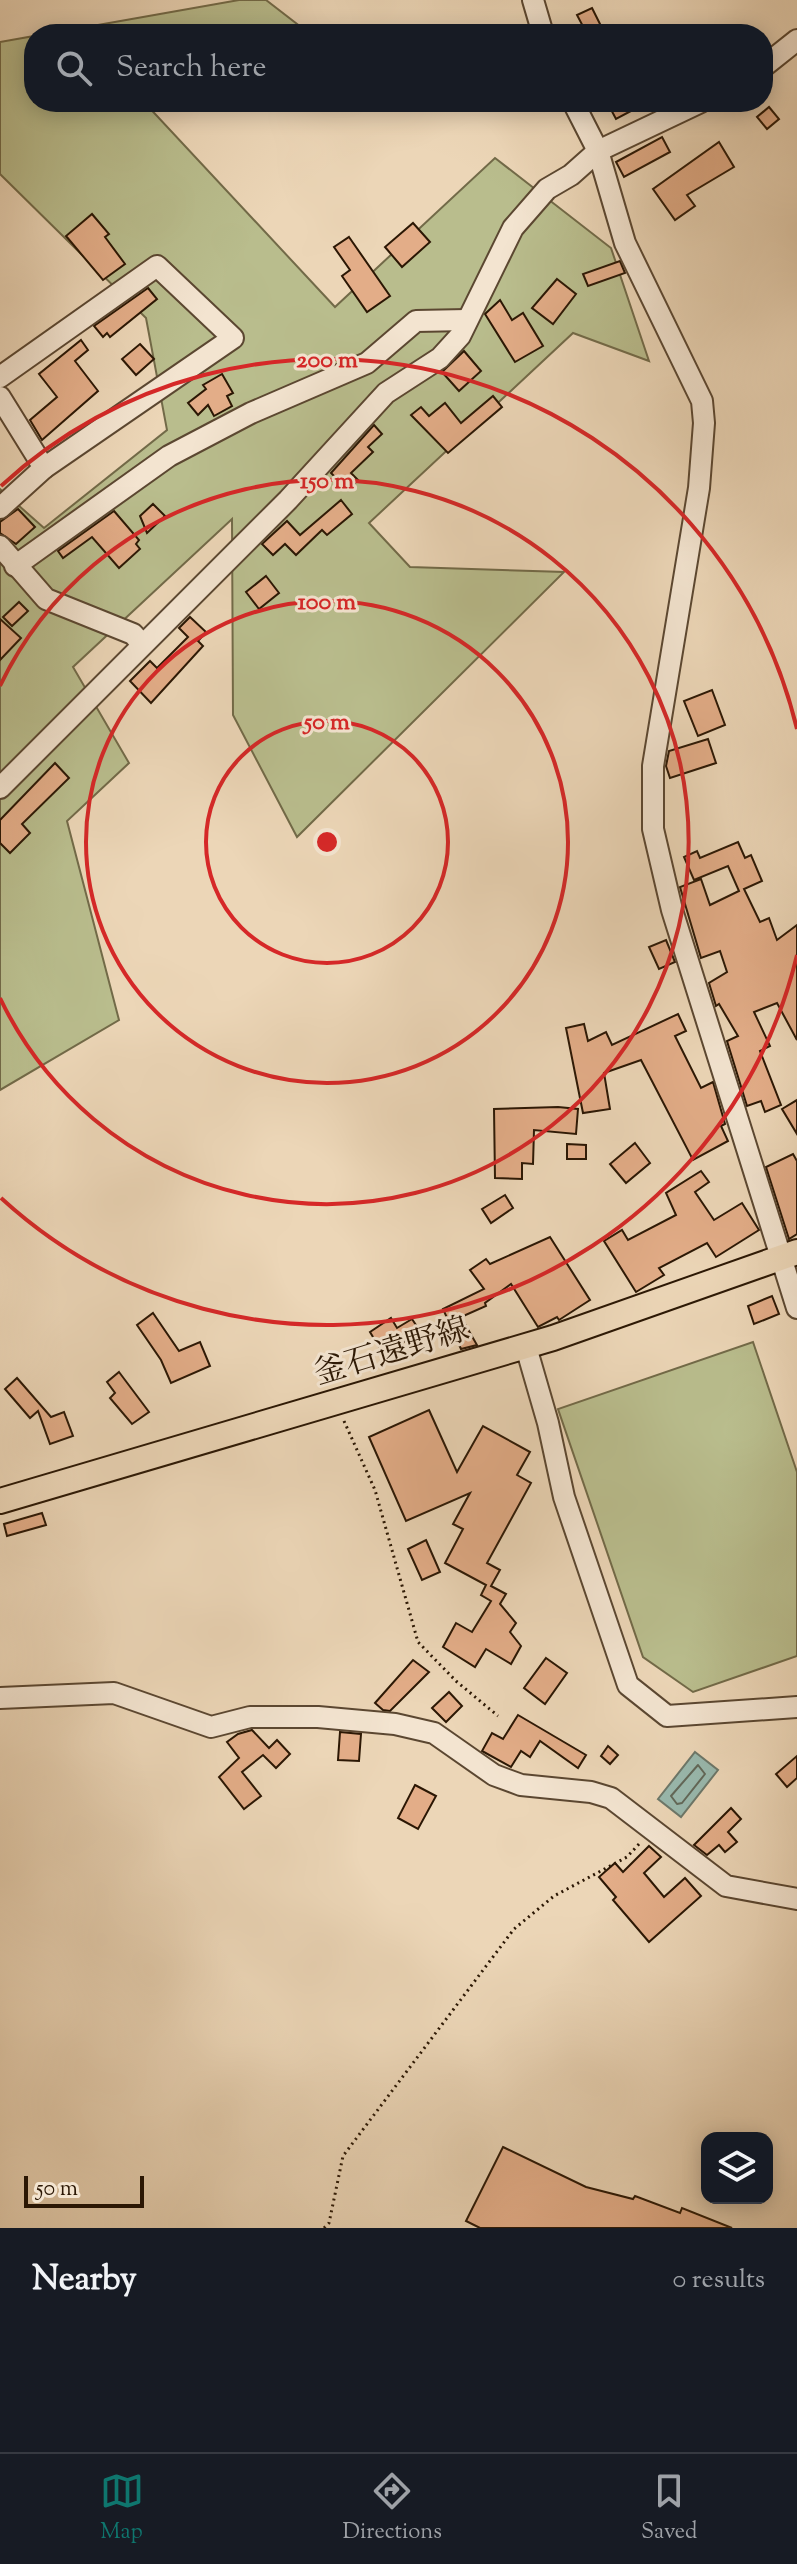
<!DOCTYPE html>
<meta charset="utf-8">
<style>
:root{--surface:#171b24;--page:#20242c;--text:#f1f3f6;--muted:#9ea1a6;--line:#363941;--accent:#0f766e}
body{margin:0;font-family:"Sorts Mill Goudy","Noto Serif JP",serif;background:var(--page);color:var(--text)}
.controls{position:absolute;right:24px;bottom:24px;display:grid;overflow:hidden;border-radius:16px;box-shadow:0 4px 20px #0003}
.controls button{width:72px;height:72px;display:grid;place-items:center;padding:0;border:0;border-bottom:2px solid var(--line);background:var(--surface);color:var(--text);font:40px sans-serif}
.scale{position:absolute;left:24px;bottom:20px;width:120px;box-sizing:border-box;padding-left:8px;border:4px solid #2b1704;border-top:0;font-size:22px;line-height:28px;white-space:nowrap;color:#2b1704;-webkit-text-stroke:6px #f3e4d0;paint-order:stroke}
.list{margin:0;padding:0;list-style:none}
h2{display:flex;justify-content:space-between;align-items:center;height:104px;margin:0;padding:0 32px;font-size:34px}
h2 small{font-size:26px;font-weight:400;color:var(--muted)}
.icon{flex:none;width:44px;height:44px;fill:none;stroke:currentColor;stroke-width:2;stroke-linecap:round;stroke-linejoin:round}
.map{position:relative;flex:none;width:797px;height:2228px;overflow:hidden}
.search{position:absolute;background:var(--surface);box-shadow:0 4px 20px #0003;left:24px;right:24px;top:24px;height:88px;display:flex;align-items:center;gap:20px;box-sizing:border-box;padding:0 28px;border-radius:32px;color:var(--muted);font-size:30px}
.sheet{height:224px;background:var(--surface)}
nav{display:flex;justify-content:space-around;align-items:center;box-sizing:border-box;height:112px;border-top:2px solid var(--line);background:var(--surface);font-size:22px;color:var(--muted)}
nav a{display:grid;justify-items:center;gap:4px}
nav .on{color:var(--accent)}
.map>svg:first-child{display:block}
</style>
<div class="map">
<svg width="797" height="2228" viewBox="0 0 797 2228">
<rect width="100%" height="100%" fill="#ecd6b7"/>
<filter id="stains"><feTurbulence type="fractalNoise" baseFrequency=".0025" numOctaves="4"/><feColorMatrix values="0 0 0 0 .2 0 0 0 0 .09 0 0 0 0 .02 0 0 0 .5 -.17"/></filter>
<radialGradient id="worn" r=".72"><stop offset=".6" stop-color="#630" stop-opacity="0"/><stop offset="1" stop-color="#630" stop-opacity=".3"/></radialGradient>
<g fill="#b9bd8d" stroke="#726a48" stroke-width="2">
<polygon points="239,0 266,0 310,34 47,34"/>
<polygon points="34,36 34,102 144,102 335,307 495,158 611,248 649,361 573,333 369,523 410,567 564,572 297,837 233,715 232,519 73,667 129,763 67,821 119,1020 0,1090 0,489 44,528 167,430 146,318 0,174 0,42"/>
<polygon points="753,1342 797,1472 797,1656 693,1692 643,1657 558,1409"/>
</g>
<polygon fill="#99b9ae" stroke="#6d786a" stroke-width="2" points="695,1752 718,1770 681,1817 658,1799"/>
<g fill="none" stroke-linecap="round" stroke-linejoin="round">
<polygon stroke="#626859" stroke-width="2" points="698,1765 705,1774 682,1803 677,1804 671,1796"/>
</g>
<g fill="#e3ad88" stroke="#2b1704" stroke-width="2">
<polygon points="592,8 605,34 587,34 577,15"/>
<polygon points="607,102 627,102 631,111 616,119"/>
<polygon points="769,107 779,119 767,129 757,117"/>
<polygon points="662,137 670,152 624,177 616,162"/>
<polygon points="719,142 734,167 687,195 695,206 675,220 653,189"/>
<polygon points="92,214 109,234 105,237 125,264 103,280 66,236"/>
<polygon points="413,223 430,242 402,267 385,247"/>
<polygon points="349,237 390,296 367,312 342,276 350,270 334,247"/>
<polygon points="620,261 625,273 588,286 583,274"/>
<polygon points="557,279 576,294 553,324 532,308"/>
<polygon points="148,288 157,299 110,337 107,333 103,337 94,326"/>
<polygon points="500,300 512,320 523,313 543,346 515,362 485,314"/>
<polygon points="81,340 88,350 75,361 98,391 42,440 30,420 57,397 39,374"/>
<polygon points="140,344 154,359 136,375 122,359"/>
<polygon points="464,351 481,371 459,391 442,372"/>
<polygon points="222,374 233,393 227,396 232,406 214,416 208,405 198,415 188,403 206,389 203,385"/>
<polygon points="493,396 502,407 448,453 411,415 421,407 429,416 445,403 461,423"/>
<polygon points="374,425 382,434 368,447 373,452 351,473 358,480 348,490 331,473"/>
<polygon points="341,500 352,514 327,535 322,530 296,555 285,544 273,555 262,544 287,521 300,535"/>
<polygon points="153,504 165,516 147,533 140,516"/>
<polygon points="18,509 35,527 16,544 0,533 0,522"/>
<polygon points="114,511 139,540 136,544 140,549 119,568 92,537 63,558 58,551"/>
<polygon points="266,576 279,593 259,609 246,592"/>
<polygon points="19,602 28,611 12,626 3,617"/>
<polygon points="190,617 206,632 198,641 203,646 151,703 130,681 150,661 157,668 188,637 179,628"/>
<polygon points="0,619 21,638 0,660"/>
<polygon points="712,690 725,725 698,736 684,701"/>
<polygon points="708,739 716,763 670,778 666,766 669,751"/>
<polygon points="55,763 69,778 22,824 30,833 10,853 0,843 0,820"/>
<polygon points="738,842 745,858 751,855 762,881 744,889 760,922 769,918 777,940 797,925 797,1040 777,1003 754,1012 770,1046 760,1051 781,1105 765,1112 761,1101 747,1106 727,1041 738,1036 719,1004 716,1006 709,983 727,972 720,951 701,958 680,887 701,879 710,905 739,891 728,866 694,880 684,857 697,851 700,858"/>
<polygon points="666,940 675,962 659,969 649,947"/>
<polygon points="678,1014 686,1031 675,1036 701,1088 713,1082 725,1124 721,1126 728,1141 693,1160 641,1060 604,1073 610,1109 583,1113 566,1028 584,1024 588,1041 606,1032 612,1045"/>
<polygon points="797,1100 797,1134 782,1109"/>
<polygon points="558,1107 578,1109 576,1134 534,1130 533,1164 522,1163 522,1179 495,1178 494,1109"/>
<polygon points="635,1143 650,1163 626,1183 610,1164"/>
<polygon points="567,1144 586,1145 586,1159 567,1159"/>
<polygon points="793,1154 797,1161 797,1234 789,1239 766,1167"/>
<polygon points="701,1171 709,1182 695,1192 714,1220 742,1203 759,1230 716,1257 707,1243 659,1268 664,1275 636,1292 604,1241 622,1230 628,1240 676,1215 666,1193"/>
<polygon points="505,1195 513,1208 491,1223 482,1209"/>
<polygon points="550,1237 590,1300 559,1320 557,1317 538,1327 511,1284 485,1303 486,1306 461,1317 477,1345 461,1349 443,1309 484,1289 470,1270 486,1259 490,1264"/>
<polygon points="772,1296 779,1314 754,1324 748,1306"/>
<polygon points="153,1313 179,1351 200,1342 210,1366 171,1383 161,1360 137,1325"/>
<polygon points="391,1318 397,1328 412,1319 420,1331 384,1355 370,1332"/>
<polygon points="119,1372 149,1412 132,1424 110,1398 115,1393 107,1382"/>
<polygon points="17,1378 51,1417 64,1412 73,1436 50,1444 38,1411 30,1418 5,1389"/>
<polygon points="429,1410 457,1472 483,1426 530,1452 517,1475 531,1483 487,1563 500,1570 491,1586 506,1594 500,1604 516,1623 510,1632 521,1646 511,1664 486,1649 475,1667 443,1647 456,1623 472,1632 491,1601 481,1595 486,1585 445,1563 463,1529 453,1524 470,1493 406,1521 369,1437"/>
<polygon points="42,1513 46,1525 7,1536 4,1524"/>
<polygon points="426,1540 440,1572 422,1580 408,1549"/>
<polygon points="546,1658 567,1673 545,1704 524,1688"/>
<polygon points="413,1660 429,1672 390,1711 383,1710 375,1703"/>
<polygon points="449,1692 462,1706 446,1722 432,1708"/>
<polygon points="518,1715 586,1755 578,1768 540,1741 530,1757 521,1751 511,1767 482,1751 492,1733 503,1739"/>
<polygon points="252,1730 269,1748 277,1740 290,1754 276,1768 263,1755 242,1772 261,1796 244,1809 219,1777 239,1758 227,1742 238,1734"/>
<polygon points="340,1732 361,1734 359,1761 338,1760"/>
<polygon points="608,1746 618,1755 610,1764 601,1756"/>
<polygon points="797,1756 797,1778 787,1787 776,1774"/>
<polygon points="415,1785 436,1796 418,1829 398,1818"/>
<polygon points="731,1808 741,1819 728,1832 737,1842 725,1852 719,1845 707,1855 694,1845"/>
<polygon points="649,1846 661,1857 644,1873 664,1897 685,1878 701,1896 649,1942 613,1900 616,1897 599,1877 615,1863 623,1872"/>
<polygon points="503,2147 586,2187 633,2199 635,2196 680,2213 682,2208 732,2228 480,2228 466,2221"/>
</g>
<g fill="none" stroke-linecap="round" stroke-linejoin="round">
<g stroke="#5b4731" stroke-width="24">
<g id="minor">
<polyline points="533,0 543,34"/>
<polyline points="763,67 797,40"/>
<polyline points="573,102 598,151 625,243 702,401 704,423 699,488 653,766 653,829 672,910 797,1308"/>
<polyline points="0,377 157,266 233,338 44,468 0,397"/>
<polyline points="0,508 44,468"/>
<polyline points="0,546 46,599 133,634 142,644"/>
<polyline points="15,566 169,456 251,413 367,363 416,321 467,320"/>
<polyline points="0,788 288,500 386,393 440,358 460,336 513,228 547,189 571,175 598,151 701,102"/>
<polyline points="526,1347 548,1423 564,1497 628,1685 667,1716 797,1707"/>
<polyline points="0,1698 114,1693 211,1727 250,1717 318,1717 395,1724 434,1733 494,1775 521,1785 591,1792 611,1798 726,1886 797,1899"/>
</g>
</g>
<g stroke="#2b1704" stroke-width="28">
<polyline id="major" points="0,1501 553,1338 797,1252"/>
</g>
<g stroke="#2b1704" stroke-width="3" stroke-dasharray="2 4" stroke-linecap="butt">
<polyline points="344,1421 375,1490 418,1642 456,1681 498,1716"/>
<polyline points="324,2228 329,2223 343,2156 514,1929 554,1896 627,1857 639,1844"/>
</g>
<use href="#minor" stroke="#f3e4d0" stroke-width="20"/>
<use href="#major" stroke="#ecd6b7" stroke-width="24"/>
</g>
<g fill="none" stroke="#d62828" stroke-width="4">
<circle cx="327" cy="842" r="121"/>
<circle cx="327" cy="842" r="241"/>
<path d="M0 686A362 362 0 1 1 0 998"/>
<path d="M797 955A483 483 0 0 1 1 1198M1 486A483 483 0 0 1 797 729"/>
</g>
<g text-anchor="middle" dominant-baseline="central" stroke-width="6" stroke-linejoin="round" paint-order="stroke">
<g font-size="32" fill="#2b1704" stroke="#f3e4d0">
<text transform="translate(392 1353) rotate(-17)">釜石遠野線</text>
</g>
</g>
<circle cx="327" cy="842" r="12" fill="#d62828" stroke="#f3e4d0" stroke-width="4"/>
<g font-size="24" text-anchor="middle" font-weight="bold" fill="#d62828" stroke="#f3e4d0" stroke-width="6" stroke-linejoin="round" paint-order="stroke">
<text x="327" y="367">200 m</text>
<text x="327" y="488">150 m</text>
<text x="327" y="609">100 m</text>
<text x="327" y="729">50 m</text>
</g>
<rect width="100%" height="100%" filter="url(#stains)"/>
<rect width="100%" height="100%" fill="url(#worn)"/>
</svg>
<div class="controls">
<button><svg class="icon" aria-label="layers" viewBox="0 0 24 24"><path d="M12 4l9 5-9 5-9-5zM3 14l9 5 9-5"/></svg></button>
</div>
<div class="scale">50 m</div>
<div class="search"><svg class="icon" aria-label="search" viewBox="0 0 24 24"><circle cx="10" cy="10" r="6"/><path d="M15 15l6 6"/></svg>Search here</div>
</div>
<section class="sheet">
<h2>Nearby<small>0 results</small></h2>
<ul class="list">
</ul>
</section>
<nav>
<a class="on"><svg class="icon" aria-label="map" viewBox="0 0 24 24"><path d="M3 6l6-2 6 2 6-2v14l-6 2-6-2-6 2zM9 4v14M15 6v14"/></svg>Map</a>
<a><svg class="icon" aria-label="directions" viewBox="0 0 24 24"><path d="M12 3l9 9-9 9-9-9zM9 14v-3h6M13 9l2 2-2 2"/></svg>Directions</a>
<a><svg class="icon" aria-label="saved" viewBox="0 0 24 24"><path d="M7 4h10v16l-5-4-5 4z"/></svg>Saved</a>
</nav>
